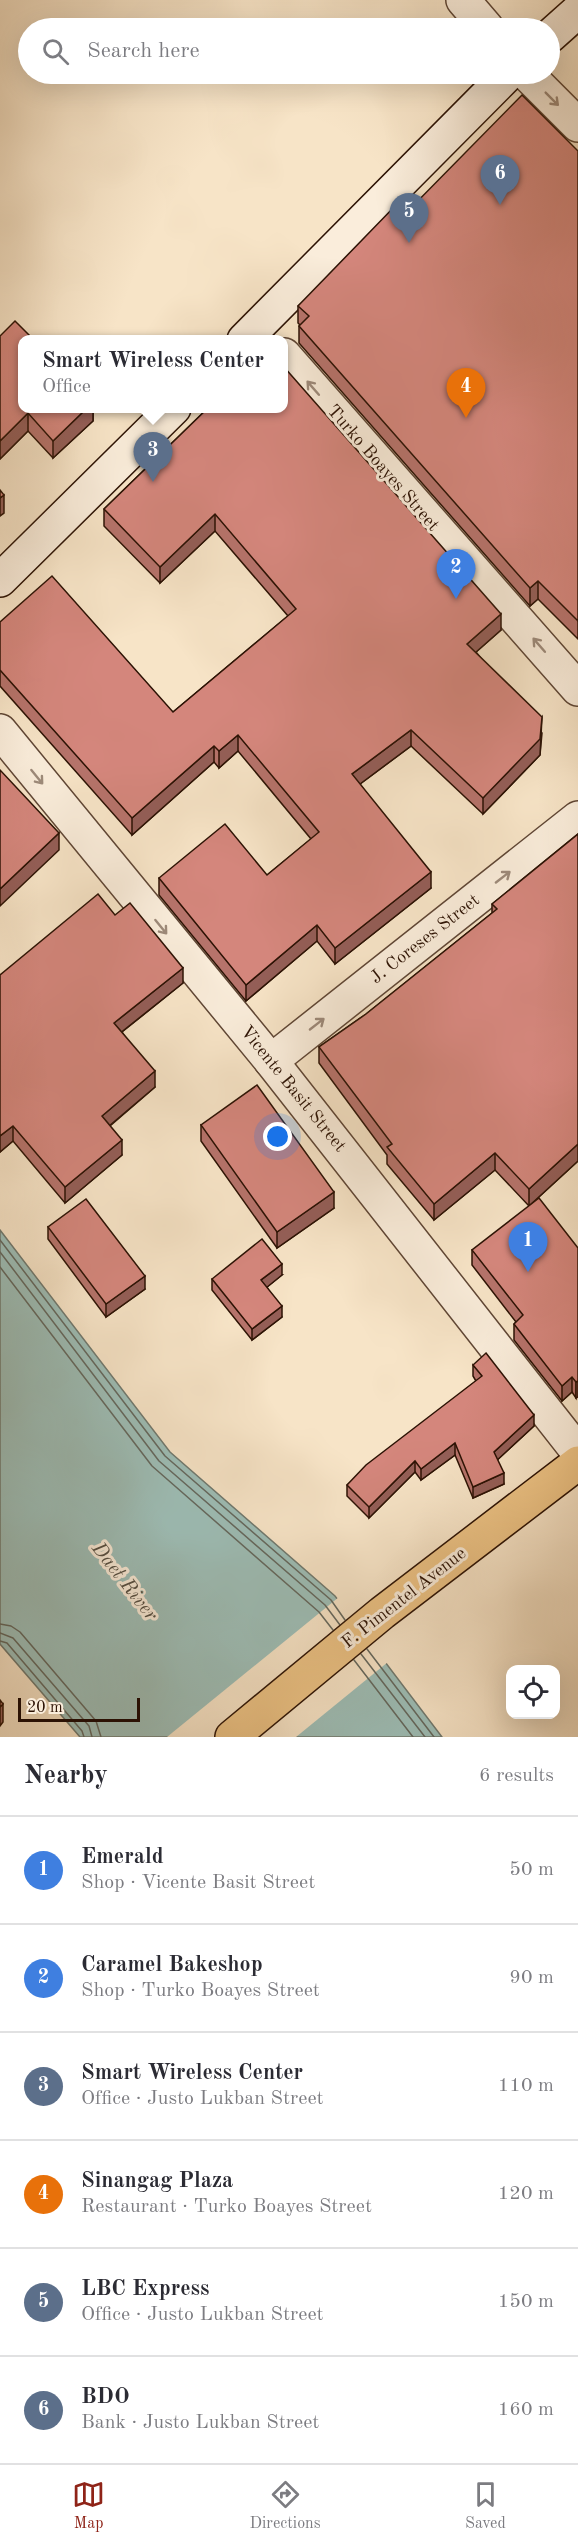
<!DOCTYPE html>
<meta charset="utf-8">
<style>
:root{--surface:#fff;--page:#f7f7f7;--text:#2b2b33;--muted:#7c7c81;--line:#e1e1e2;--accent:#8f2418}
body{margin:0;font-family:"Old Standard TT",serif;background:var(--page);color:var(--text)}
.controls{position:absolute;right:18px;bottom:18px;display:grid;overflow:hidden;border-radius:12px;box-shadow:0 6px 24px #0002}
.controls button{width:54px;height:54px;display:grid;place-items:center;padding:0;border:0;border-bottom:2px solid var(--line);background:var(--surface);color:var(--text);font:30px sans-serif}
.scale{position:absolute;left:18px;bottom:15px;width:122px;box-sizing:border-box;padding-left:6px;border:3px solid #2c1204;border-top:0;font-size:16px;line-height:21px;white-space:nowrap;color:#2c1204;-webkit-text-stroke:4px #faeddb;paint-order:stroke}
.you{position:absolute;left:278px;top:1137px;width:21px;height:21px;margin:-15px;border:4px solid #fff;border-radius:50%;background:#1a73e8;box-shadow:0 0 0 9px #1a73e833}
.badge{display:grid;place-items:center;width:39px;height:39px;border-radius:50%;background:var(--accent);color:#fff;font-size:20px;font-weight:700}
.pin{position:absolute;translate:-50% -50px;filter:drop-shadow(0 2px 3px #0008)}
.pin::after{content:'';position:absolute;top:32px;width:21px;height:18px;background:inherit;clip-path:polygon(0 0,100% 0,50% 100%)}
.popup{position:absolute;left:18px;top:335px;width:270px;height:78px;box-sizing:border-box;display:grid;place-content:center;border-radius:12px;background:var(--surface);filter:drop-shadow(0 2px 4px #0005);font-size:20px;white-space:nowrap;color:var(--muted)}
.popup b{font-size:22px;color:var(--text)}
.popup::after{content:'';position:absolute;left:50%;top:100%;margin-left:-12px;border:12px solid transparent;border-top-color:var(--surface)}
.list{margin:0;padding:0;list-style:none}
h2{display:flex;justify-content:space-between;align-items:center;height:78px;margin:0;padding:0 24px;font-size:26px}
h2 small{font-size:20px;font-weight:400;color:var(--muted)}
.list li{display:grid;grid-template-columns:39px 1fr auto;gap:18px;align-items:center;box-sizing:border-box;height:108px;padding:0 24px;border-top:2px solid var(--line)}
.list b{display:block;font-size:22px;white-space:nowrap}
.list p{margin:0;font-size:20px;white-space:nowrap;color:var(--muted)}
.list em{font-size:20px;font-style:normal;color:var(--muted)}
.icon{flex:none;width:33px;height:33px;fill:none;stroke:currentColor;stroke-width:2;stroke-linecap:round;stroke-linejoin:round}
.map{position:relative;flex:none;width:578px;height:1737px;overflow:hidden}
.search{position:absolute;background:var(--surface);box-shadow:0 6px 24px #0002;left:18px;right:18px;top:18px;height:66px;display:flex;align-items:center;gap:15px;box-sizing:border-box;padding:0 21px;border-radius:33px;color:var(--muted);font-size:22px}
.sheet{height:726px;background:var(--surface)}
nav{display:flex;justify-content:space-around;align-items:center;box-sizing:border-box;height:84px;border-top:2px solid var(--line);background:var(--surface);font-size:16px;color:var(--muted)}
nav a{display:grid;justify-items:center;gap:3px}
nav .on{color:var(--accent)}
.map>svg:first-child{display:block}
</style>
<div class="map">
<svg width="578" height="1737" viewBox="0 0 578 1737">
<rect width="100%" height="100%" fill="#f7e4c7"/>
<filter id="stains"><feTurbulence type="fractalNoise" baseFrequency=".00333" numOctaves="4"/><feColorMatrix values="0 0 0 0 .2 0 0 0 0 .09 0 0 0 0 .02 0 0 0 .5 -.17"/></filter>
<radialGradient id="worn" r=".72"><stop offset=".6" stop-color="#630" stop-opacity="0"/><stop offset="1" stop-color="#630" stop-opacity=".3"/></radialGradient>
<polygon fill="#9dbeb7" stroke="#70796f" stroke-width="1.5" points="0,1230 170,1452 335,1596 442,1737 80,1737 0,1644"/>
<polygon fill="#f7e4c7" points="339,1597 388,1662 296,1737 167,1737"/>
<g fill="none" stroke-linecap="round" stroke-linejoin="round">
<g stroke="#64685e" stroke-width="1.5">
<polyline points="0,1240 165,1456 331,1600 345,1620"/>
<polyline points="0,1252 159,1461 325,1605 340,1625"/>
<polyline points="0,1267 152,1466 319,1612 333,1630"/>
<polyline points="0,1624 11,1626 20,1632 96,1721 101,1737"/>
<polyline points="0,1633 13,1638 89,1726 92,1737"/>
<polyline points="0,1641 7,1643 82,1731 84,1737"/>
<polyline points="367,1649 434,1737"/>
<polyline points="361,1654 425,1737"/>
<polyline points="354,1660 413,1737"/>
</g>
<g stroke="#5f4635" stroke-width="36">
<g id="minor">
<polyline points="463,0 487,28"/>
<polyline points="527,74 578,125"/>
<polyline points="271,1061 578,818"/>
</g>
</g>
<g stroke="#5f4635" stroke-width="36">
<g id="tertiary">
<polyline points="284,355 578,689"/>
<polyline points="0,731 271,1061 578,1452"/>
</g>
</g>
<g stroke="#2c1204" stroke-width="36">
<g id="secondary">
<polyline points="550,36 578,11"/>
<polyline points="244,340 508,74"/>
<polyline points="0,580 174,408"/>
</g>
</g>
<g stroke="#2c1204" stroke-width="36">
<polyline id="primary" points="232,1737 382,1613 578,1463"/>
</g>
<use href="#minor" stroke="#faeddb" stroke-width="33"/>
<use href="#tertiary" stroke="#faeddb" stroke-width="33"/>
<use href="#secondary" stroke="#faeddb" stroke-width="33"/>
<use href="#primary" stroke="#ecc284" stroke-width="33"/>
</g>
<g fill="#b6736b" stroke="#2c1204" stroke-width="1.5">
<polygon points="578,151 578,639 538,599 530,606 299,343 299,326 300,325 298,323 298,306 405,214"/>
<polygon points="0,336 93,408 93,421 53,458 28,431 0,459"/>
<polygon points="208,408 501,630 476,652 542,733 540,755 483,814 411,746 360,784 431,888 335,964 317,941 246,1001 159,895 159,878 267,875 311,839 238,751 219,768 214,762 132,835 0,686 0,622 173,712 288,616 215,531 160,583 104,526 104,509"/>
<polygon points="578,834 578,1161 529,1206 495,1170 434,1220 387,1164 387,1155 319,1063 319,1047 366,1014 492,913 492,904"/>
<polygon points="115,915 183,983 122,1032 155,1087 110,1126 122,1155 65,1203 13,1141 0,1152 0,975"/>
<polygon points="201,1125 334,1208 277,1248 201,1141"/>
<polygon points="48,1227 145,1289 106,1317 48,1239"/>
<polygon points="578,1248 576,1398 572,1392 562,1401 514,1340 514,1324 516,1322 472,1265 472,1250"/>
<polygon points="282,1275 267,1287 282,1317 252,1340 212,1290 212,1279"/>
<polygon points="473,1365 534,1426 497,1460 504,1484 473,1498 455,1455 421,1480 415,1472 369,1518 347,1496 347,1485 476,1381 473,1376"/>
</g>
<g fill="#945e57" stroke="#2c1204" stroke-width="1.5">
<polygon points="87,408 93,408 93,421 53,458 53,441"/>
<polygon points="28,413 28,431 0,459 0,441"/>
<polygon points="4,495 4,513 0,516 0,498"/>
<polygon points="215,514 215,531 160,583 160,567"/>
<polygon points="538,581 538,599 530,606 530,588"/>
<polygon points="501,614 501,630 467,660 467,644"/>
<polygon points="542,717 540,755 483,814 483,798"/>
<polygon points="411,730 411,746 352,790 352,774"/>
<polygon points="238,735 238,751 219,768 219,751"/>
<polygon points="214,746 214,762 132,835 132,818"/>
<polygon points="59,833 59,850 0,906 0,889"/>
<polygon points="431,872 431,888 335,964 335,948"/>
<polygon points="317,925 317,941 246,1001 246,985"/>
<polygon points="183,968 183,983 114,1038 114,1023"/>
<polygon points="155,1071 155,1087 102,1132 102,1116"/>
<polygon points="13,1126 13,1141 0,1152 0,1136"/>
<polygon points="122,1140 122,1155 65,1203 65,1187"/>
<polygon points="578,1144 578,1161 529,1206 529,1189"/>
<polygon points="495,1153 495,1170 434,1220 434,1204"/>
<polygon points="334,1192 334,1208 277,1248 277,1232"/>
<polygon points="282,1264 282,1275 261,1292 261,1280"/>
<polygon points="145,1276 145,1289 106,1317 106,1304"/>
<polygon points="282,1306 282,1317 252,1340 252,1329"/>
<polygon points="572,1377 572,1392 562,1401 562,1386"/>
<polygon points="578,1381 578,1397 576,1398 576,1382"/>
<polygon points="534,1415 534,1426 494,1463 494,1452"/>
<polygon points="455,1443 455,1455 421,1480 421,1469"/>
<polygon points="415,1461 415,1472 369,1518 369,1507"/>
<polygon points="504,1473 504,1484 473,1498 473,1487"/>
<polygon points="3,1704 3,1722 0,1726 0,1707"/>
</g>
<g fill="#d4867c" stroke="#2c1204" stroke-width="1.5">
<polygon points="522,95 578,151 578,621 538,581 530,588 299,326 309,316 298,306 396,205 405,214"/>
<polygon points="15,321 33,339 22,339 22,408 87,408 53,441 28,413 0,441 0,336"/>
<polygon points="284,367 501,614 467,644 542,717 540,739 483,798 411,730 352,774 431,872 335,948 317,925 246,985 159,878 225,824 267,875 319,832 238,735 219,751 214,746 132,818 0,670 0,622 52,576 173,712 296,609 215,514 160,567 104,509 208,408 284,408"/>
<polygon points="0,490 4,495 0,498"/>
<polygon points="0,770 59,833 0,889"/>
<polygon points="578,834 578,1144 529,1189 495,1153 434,1204 387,1147 392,1144 319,1047 366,1014 497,909 492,904"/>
<polygon points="98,894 115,915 130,903 183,968 114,1023 155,1071 102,1116 122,1140 65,1187 13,1126 0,1136 0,975"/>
<polygon points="257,1085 334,1192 277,1232 201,1125"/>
<polygon points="539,1198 578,1248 578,1381 576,1382 572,1377 562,1386 514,1324 523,1315 472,1250"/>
<polygon points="86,1199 145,1276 106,1304 48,1227"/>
<polygon points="262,1239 282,1264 261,1280 282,1306 252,1329 212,1279"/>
<polygon points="486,1353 534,1415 494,1452 504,1473 473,1487 455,1443 421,1469 415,1461 369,1507 347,1485 366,1465 482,1376 473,1365"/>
<polygon points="0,1700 3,1704 0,1707"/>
</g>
<defs><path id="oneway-shaft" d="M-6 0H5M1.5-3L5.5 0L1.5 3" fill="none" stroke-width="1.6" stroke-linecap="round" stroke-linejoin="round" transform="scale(1.5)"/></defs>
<g stroke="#9d8a7a">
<use href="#oneway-shaft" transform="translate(552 99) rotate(45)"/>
<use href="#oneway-shaft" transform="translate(313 388) rotate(-131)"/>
<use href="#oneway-shaft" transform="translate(539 645) rotate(-131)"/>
<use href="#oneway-shaft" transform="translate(37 777) rotate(51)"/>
<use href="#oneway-shaft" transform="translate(503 877) rotate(-38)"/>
<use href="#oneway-shaft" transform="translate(161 927) rotate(51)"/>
<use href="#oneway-shaft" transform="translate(317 1024) rotate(-38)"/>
</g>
<g text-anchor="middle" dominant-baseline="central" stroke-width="6" stroke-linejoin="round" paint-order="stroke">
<g font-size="18" fill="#2c1204" stroke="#faeddb">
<text transform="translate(383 468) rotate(49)">Turko Boayes Street</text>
<text transform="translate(425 939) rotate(-38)">J. Coreses Street</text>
<text transform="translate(293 1089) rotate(51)">Vicente Basit Street</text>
<text transform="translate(404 1598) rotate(-38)">F. Pimentel Avenue</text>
</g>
<g font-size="20" font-style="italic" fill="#544e43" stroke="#faeddb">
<text transform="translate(124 1582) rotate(52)">Daet River</text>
</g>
</g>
<rect width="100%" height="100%" filter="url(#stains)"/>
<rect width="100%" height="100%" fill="url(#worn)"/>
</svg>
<div class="controls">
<button><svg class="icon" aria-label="locate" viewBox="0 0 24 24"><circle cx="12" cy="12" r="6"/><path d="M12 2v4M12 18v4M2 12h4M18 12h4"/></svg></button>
</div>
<div class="scale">20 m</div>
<div class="you"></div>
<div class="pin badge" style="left:528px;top:1272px;background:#3f7fe0">1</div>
<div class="pin badge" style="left:456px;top:599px;background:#3f7fe0">2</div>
<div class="pin badge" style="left:153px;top:482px;background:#5c6f8a">3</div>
<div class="popup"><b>Smart Wireless Center</b>Office</div>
<div class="pin badge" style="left:466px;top:418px;background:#e8710a">4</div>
<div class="pin badge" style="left:409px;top:243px;background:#5c6f8a">5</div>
<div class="pin badge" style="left:500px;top:205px;background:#5c6f8a">6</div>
<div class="search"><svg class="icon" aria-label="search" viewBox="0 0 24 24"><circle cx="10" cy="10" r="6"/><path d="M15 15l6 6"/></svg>Search here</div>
</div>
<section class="sheet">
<h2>Nearby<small>6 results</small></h2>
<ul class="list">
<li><span class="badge" style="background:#3f7fe0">1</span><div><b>Emerald</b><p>Shop · Vicente Basit Street</p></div><em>50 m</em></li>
<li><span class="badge" style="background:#3f7fe0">2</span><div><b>Caramel Bakeshop</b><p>Shop · Turko Boayes Street</p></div><em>90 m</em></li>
<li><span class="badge" style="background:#5c6f8a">3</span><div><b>Smart Wireless Center</b><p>Office · Justo Lukban Street</p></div><em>110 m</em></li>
<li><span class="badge" style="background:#e8710a">4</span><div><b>Sinangag Plaza</b><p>Restaurant · Turko Boayes Street</p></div><em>120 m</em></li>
<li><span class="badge" style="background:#5c6f8a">5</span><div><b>LBC Express</b><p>Office · Justo Lukban Street</p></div><em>150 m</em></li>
<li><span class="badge" style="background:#5c6f8a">6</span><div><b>BDO</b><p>Bank · Justo Lukban Street</p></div><em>160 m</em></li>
</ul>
</section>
<nav>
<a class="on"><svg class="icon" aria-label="map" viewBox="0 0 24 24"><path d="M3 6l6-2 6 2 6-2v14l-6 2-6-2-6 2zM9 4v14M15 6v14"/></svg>Map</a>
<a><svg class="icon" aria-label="directions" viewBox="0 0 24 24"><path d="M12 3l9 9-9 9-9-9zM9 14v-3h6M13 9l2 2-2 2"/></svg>Directions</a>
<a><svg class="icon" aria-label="saved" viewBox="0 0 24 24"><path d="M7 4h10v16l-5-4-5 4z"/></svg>Saved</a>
</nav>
